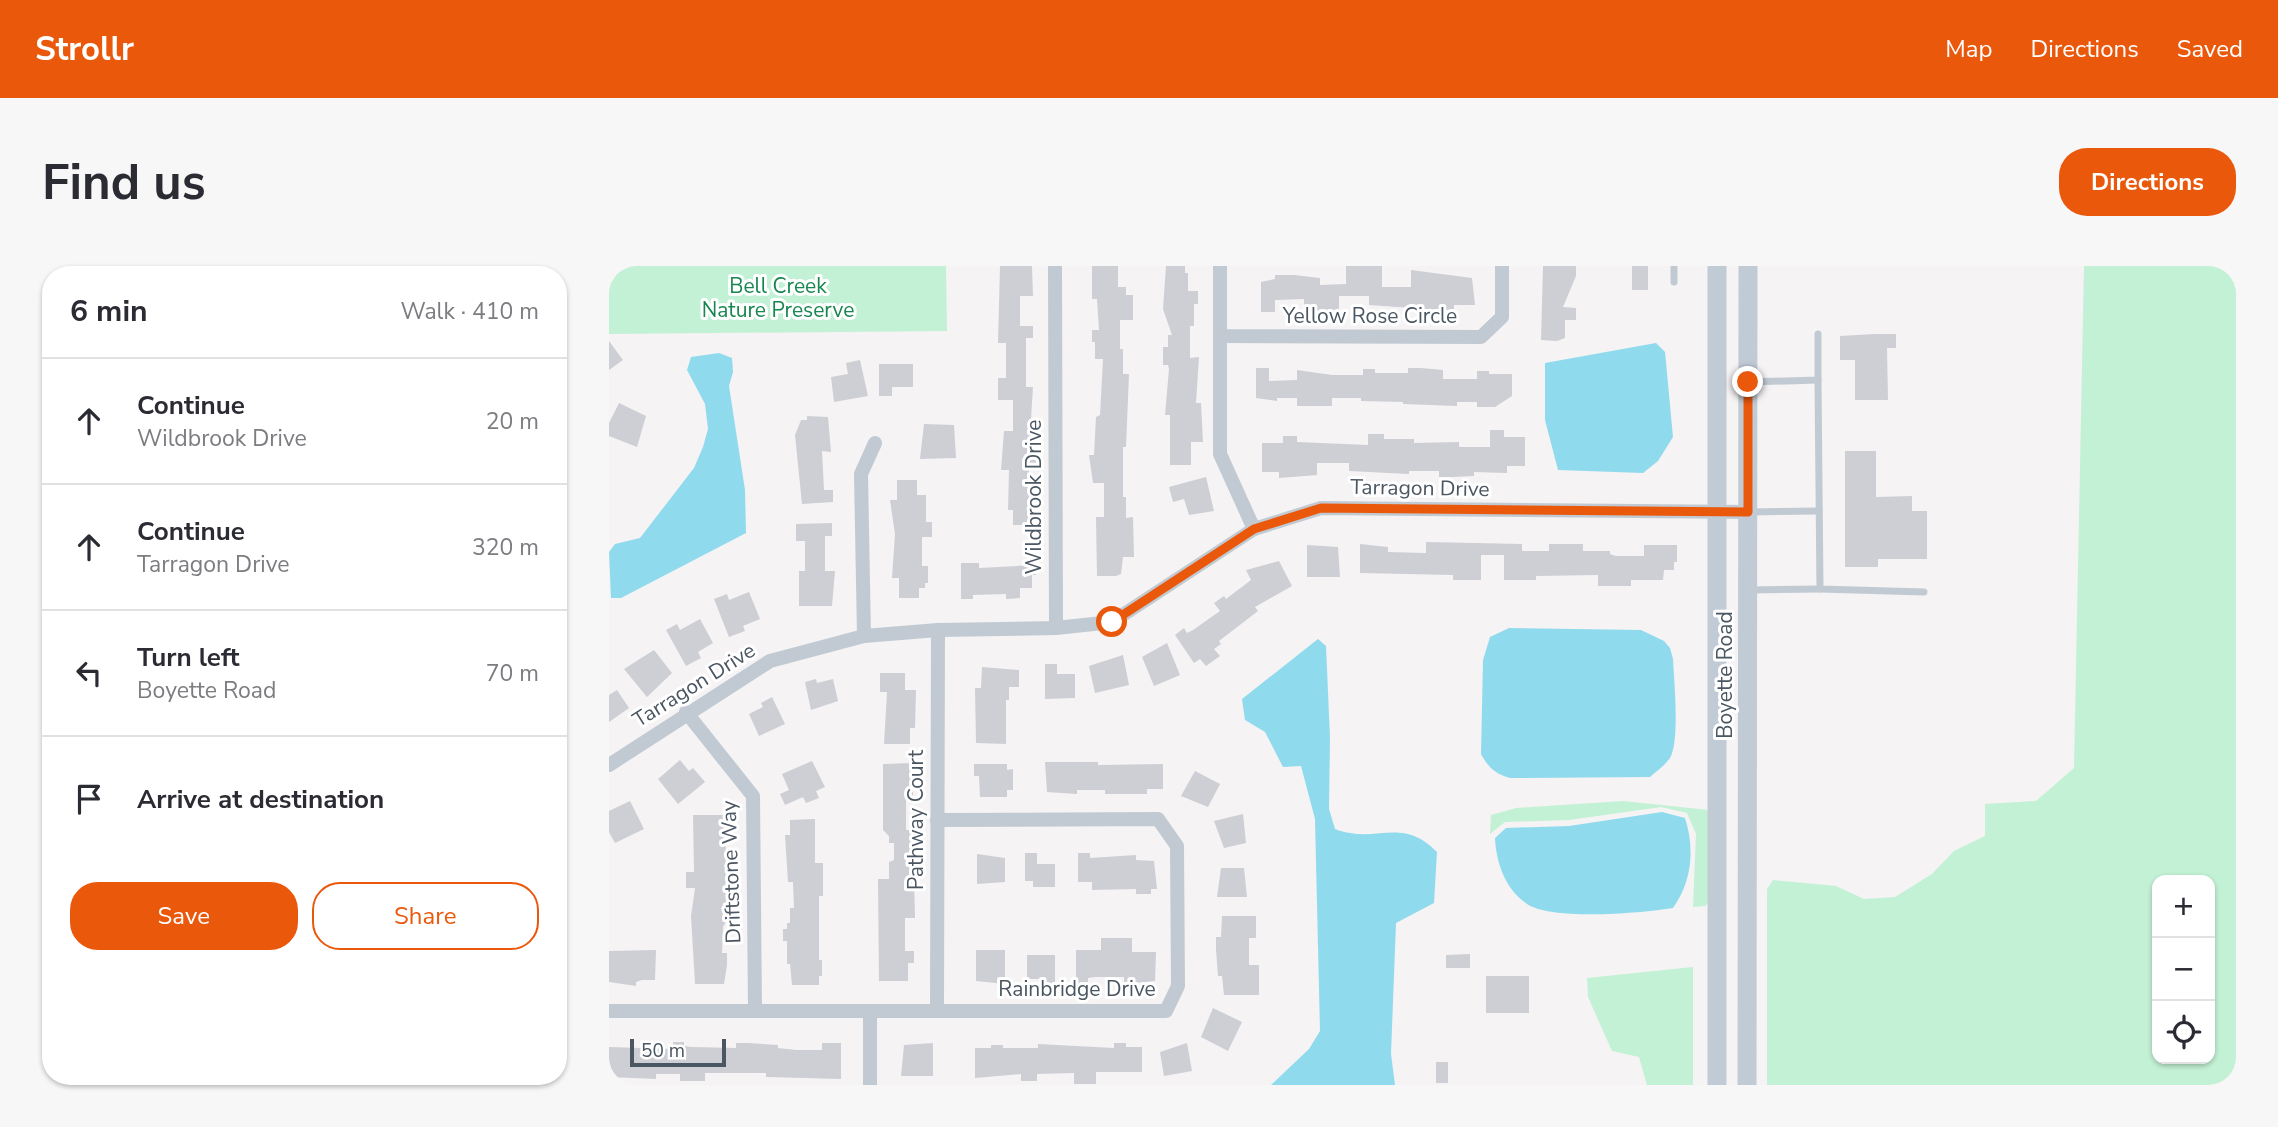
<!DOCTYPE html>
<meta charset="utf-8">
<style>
:root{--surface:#fff;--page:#f7f7f7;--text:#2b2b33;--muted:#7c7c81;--line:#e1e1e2;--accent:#ea580c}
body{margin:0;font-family:"Nunito Sans",sans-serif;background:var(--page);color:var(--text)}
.controls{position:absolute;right:21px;bottom:21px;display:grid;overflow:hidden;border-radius:14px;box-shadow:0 2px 5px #0004}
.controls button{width:63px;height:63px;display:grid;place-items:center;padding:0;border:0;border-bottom:2px solid var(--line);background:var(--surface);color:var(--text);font:35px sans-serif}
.scale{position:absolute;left:21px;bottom:18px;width:96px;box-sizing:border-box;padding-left:7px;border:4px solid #4a5661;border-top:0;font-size:19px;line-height:24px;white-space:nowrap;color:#4a5661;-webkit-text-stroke:5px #fff;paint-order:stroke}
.stop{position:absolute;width:21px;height:21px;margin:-16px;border:5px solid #ea580c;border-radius:50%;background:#fff}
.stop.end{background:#ea580c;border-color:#fff;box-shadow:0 2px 7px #0008}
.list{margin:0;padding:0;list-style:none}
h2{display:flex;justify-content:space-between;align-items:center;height:91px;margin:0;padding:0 28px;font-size:30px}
h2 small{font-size:23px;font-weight:400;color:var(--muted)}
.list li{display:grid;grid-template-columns:46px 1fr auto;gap:21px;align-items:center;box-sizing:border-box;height:126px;padding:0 28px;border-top:2px solid var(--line)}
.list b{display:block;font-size:26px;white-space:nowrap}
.list p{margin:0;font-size:23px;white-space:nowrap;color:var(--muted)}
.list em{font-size:23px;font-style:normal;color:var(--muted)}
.actions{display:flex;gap:14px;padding:21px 28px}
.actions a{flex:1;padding:16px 0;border:2px solid var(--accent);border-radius:28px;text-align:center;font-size:24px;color:var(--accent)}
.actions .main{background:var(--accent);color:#fff}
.icon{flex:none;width:38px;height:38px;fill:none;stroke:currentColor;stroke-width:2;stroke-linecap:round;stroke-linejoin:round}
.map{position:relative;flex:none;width:1627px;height:819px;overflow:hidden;border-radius:28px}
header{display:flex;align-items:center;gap:42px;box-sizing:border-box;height:98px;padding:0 35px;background:var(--accent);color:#fff}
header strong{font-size:33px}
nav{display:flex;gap:38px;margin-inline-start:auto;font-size:24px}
.intro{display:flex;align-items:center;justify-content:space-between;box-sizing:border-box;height:168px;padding:0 42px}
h1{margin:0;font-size:49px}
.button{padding:18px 32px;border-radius:28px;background:var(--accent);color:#fff;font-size:24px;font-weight:700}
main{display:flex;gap:42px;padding:0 42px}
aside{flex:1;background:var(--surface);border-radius:28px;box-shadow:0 2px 5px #0004}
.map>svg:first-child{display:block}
</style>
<header>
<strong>Strollr</strong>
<nav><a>Map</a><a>Directions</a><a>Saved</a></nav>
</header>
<div class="intro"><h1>Find us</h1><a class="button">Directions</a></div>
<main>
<aside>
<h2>6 min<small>Walk · 410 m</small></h2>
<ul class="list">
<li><svg class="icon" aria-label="ahead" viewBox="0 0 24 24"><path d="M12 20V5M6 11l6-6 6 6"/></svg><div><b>Continue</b><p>Wildbrook Drive</p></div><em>20 m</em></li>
<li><svg class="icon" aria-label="ahead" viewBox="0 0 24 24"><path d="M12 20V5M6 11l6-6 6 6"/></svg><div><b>Continue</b><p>Tarragon Drive</p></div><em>320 m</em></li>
<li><svg class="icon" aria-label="left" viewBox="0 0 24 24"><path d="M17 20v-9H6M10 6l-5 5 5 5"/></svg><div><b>Turn left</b><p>Boyette Road</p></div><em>70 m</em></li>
<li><svg class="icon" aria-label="arrive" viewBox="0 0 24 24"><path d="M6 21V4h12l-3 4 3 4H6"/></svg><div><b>Arrive at destination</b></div></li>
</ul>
<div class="actions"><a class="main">Save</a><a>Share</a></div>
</aside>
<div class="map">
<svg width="1627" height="819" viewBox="0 0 1627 819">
<rect width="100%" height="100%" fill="#f5f3f3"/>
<g fill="#c3f1d5" fill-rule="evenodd">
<polygon points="0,0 337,0 338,65 0,68"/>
<path d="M1475,0H1627V819H1158V623L1164,614L1227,620L1255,633L1286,631L1323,608L1345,585L1376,570V538L1427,535L1465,502ZM1548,614H1601V793H1548Z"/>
<polygon points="1014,535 1100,544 1100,636 1096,640 1084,641 1087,568 1078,547 1052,541 960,554 896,556 881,568 882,549 907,542"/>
<polygon points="1084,701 1084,819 1038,819 1030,791 1003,785 979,731 978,712"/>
</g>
<g fill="#90daee">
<polygon points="1047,77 1056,86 1064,171 1049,195 1034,207 949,204 936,154 936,97"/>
<polygon points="110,87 123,92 124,106 120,120 136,224 137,267 12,332 2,332 0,286 6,278 31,272 85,202 94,181 99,163 96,138 78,104 82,91"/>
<path d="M900,362L1032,364L1055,375L1061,382L1064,393C1065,415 1071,474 1061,492C1056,499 1048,505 1041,511L901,512C886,508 879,501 872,488L874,394L881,371Z"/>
<path d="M709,373L717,380L721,472L720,543L726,563C768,579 792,549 828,586L825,637L787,657L782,788L786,819H662L700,783L711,765L706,553L692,500L674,501L656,466L636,454L633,433Z"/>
<path d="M1053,546L1076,552C1086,583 1083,615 1064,642C1033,647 944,655 918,638C896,623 887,596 886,572L897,562L960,560Z"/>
</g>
<g fill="#cdcfd5">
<polygon points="391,0 423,0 424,30 411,30 411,60 424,60 424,72 417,72 417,121 424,121 422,153 425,153 427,186 427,199 420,199 420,229 425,229 422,259 404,259 404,244 399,244 400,204 392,204 395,165 404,165 404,134 389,134 389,112 397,112 397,77 389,77"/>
<polygon points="483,0 509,0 509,21 517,21 517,29 524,29 524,54 511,54 511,83 514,83 514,108 520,108 517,181 514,181 514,231 517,231 517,252 524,251 525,291 514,291 512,308 507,310 488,310 487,251 495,251 495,217 484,217 480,189 485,189 487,151 491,149 494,93 486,93 486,76 483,76 483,64 490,64 488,33 483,33"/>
<polygon points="557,0 576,0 576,7 579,7 579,25 589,25 589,38 585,38 585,60 581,60 581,92 590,91 587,137 592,137 594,176 582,176 582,199 561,199 561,149 556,149 560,103 559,99 554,99 554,81 559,81 559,69 563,69 554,43"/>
<polygon points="737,0 773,0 773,21 802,21 802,4 863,12 866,39 845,39 845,44 832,44 760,39 760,30 730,30 730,44 695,45 695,33 666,34 666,46 652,46 652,16 666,13 666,9 685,9 711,12 711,19 737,18"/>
<polygon points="934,0 967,0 967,10 954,41 967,42 967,54 956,54 956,72 948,75 932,74"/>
<rect x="1023" y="0" width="16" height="24"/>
<polygon points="1265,68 1287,68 1287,82 1278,82 1279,134 1246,134 1246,94 1231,94 1231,70"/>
<polygon points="0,75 14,94 0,104"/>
<polygon points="251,94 259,130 225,136 222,111 239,108 237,97"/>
<polygon points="270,98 304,98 304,121 283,121 283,130 270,130"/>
<polygon points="647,102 660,102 660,115 688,114 688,104 723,109 754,109 754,103 766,103 766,107 799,107 799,102 812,102 834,104 834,113 868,113 868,105 880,105 880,108 903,108 903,130 886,141 868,141 868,136 848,136 848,140 794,138 794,136 752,135 752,132 723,132 723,140 688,140 688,132 668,132 668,135 647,132"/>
<polygon points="10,137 37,150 28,181 0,170 0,157"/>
<polygon points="198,150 219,151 222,186 213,185 215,224 224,224 224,236 193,238 186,169 192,154 198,154"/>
<polygon points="315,158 345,159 347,192 311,193"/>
<polygon points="881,164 895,164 895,171 916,171 916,200 898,200 898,207 865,206 865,210 843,211 830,211 830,205 800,205 800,208 740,205 740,197 708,197 708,209 670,212 670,206 653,206 653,177 674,177 674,170 688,170 688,176 759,179 759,168 775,168 775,173 805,173 805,177 850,176 850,181 881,181"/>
<polygon points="1236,185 1267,185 1267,231 1303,230 1303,245 1318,245 1318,293 1269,293 1269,301 1236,301"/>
<polygon points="597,211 605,245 580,249 575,233 564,236 560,221"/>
<polygon points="288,214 308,214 308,229 317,229 317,256 323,256 323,271 313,271 313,300 319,300 319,317 316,317 316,322 310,322 310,332 290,332 290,312 283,312 286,268 281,234 288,234"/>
<polygon points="223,257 223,270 216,270 216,305 226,305 223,340 190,340 190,305 196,305 196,275 187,275 187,258"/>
<polygon points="817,276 913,278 913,285 940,285 940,278 974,278 974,285 1001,285 1001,288 1007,290 1035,290 1035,279 1068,279 1068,296 1065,296 1065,304 1055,304 1054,314 1022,314 1022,320 989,320 989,309 927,310 927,314 895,314 895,289 872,289 872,314 844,314 844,309 751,307 751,278 779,281 779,286 817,287"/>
<polygon points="698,279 729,281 731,311 698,311"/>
<polygon points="670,295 683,320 646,341 649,345 610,375 612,378 605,383 611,390 597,400 591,393 585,397 566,369 575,362 578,367 584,364 611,345 605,337 615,330 617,333 642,314 637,304"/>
<polygon points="352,297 370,297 370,302 427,299 427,309 423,309 423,322 411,322 411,332 397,333 397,328 364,329 364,333 352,333"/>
<polygon points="140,326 151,353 134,360 136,365 120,371 105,333 118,328 120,334"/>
<polygon points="91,353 104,377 89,386 92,392 77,400 57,364 68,358 71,364"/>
<polygon points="558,377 571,409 545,420 533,391"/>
<polygon points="45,384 63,407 38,431 15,403"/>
<polygon points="514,389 520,419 486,427 480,400"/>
<polygon points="436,398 448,398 448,408 466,408 466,432 436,433"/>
<polygon points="373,401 410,404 410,421 400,421 400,434 397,434 397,478 367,477 366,422 372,422"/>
<polygon points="271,407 296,407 296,424 307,424 306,462 301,462 301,478 275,478 278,426 271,426"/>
<polygon points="207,413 208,417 224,413 229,435 202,444 196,416"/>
<polygon points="8,424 20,442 0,456 0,429"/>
<polygon points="163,431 176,458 150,470 140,448 154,441 152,437"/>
<polygon points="71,494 80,505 84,502 96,516 69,538 49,513"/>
<polygon points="203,495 216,521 207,525 210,532 197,537 194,531 176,539 171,528 180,524 173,508"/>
<polygon points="436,496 489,496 489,499 554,498 554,523 538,523 538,528 496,528 496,524 468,524 468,528 438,526"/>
<polygon points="304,497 304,531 297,531 297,564 309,564 309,577 304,577 306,652 296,652 296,685 305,685 305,697 299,697 299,715 270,715 269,613 280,613 280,596 285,594 285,577 280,577 280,570 274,564 274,498"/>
<polygon points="365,498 398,498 398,504 404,503 404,524 398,524 398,531 371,531 370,510 365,510"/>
<polygon points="586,505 611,518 599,541 572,530"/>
<polygon points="21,535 35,563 6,577 0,566 0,545"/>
<polygon points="634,548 637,577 615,582 605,555"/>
<polygon points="84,549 116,549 118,654 114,661 113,687 118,687 118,699 115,718 86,718 82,650 86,622 77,622 77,606 85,606"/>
<polygon points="206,553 206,597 214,597 214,630 210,630 210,694 213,694 213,710 210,710 210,719 183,719 181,698 178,698 178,675 174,675 174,663 178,663 178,657 181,657 181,642 185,642 184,616 179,616 176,569 181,569 181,554"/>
<polygon points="416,587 428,587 428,598 446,598 446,621 424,621 424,615 416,615"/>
<polygon points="469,587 481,587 481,592 527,589 527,594 545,595 548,623 542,623 542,628 527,628 527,623 483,624 483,616 469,616"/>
<polygon points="368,588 396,592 396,616 368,618"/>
<polygon points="612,602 635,602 638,631 608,631"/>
<polygon points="613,650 647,650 647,672 640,672 640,699 650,699 650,729 615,729 613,710 609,710 607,683 607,671 612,671"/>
<polygon points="492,672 523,672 523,686 547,686 546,715 515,718 515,711 486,711 479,712 479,718 467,718 467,684 492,684"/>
<polygon points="47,684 46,714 33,714 27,716 27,720 0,716 0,685"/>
<polygon points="367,684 396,684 396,718 367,715"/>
<polygon points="861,688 861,702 837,702 837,689"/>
<polygon points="418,689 446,689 446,718 434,718 434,713 418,713"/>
<rect x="877" y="710" width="43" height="37"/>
<polygon points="604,742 633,756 619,785 592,771"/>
<polygon points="64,776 75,776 75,780 82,781 127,782 127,777 139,777 169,779 169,782 187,784 213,784 213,777 232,777 232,813 157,811 157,807 96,807 96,815 71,815 71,808 47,808 47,813 0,811 0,781 64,783"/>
<polygon points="324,777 324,810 292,810 295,779"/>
<polygon points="505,777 517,777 517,781 533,781 533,806 487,806 487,818 465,818 465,807 428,808 428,815 412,815 412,808 366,812 366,782 382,782 382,779 394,779 394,782 429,782 429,778 505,782"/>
<polygon points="578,777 583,805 555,810 551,786"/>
<rect x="827" y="796" width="12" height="21"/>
</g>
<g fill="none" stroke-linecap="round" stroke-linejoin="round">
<g stroke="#c1cad2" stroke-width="7">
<polyline points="1065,16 1065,0"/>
<polyline points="1209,114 1211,323 1315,326"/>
<polyline points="1140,116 1209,114 1209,68"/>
<polyline points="1141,246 1210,245"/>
<polyline points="1141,324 1211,323"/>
</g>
<g stroke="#c1cad2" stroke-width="14">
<polyline points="446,0 447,362"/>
<polyline points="611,0 611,70 872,71 893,51 893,0"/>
<polyline points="611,70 611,188 645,263"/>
<polyline points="255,370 252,208 266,177"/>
<polyline points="77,446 144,530 146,744"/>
<polyline points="0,499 161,395 255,370 329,364 447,362 503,356 645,263 712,242 1139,246"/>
<polyline points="328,743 329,364"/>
<polyline points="0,745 557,745 569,720 568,580 549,553 328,554"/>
<polyline points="261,746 261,819"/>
</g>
<g stroke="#c1cbd6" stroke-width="19">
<polyline points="1108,0 1108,819"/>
<polyline points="1138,819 1139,0"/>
</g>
</g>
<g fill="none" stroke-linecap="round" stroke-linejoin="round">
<polyline stroke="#ea580c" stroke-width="9" points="503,356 645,263 712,242 1139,246 1139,116"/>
</g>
<g text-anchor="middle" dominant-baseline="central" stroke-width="6" stroke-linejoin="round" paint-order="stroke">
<g font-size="21" fill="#17864f" stroke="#fff">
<text x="169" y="20">Bell Creek<tspan x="169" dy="24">Nature Preserve</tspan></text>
</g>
<g font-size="21" fill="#4a5661" stroke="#fff">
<text x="761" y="50">Yellow Rose Circle</text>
<text transform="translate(811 222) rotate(1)">Tarragon Drive</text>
<text transform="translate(425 231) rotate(-90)">Wildbrook Drive</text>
<text transform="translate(1116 409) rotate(-90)">Boyette Road</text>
<text transform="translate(85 419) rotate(-32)">Tarragon Drive</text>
<text transform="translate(307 554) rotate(-90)">Pathway Court</text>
<text transform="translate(122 606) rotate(-92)">Driftstone Way</text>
<text x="468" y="723">Rainbridge Drive</text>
</g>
</g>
</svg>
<div class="controls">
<button>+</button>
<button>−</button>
<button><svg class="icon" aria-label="locate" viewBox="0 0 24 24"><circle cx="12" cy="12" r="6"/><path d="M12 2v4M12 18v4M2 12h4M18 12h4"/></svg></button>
</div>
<div class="scale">50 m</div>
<div class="stop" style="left:503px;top:356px"></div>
<div class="stop end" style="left:1139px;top:116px"></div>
</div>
</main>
